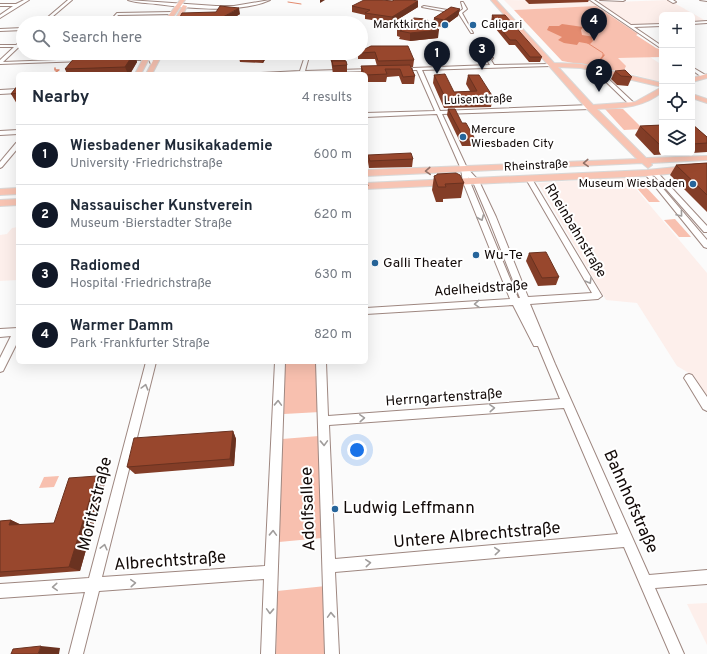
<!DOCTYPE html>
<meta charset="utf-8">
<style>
:root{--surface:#fff;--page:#f6f6f7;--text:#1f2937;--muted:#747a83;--line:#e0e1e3;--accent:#111827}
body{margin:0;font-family:Overpass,sans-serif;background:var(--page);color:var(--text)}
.controls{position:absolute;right:12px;top:12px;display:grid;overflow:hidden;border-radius:6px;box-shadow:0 4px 16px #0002}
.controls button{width:36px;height:36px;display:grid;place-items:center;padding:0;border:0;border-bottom:1px solid var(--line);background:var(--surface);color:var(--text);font:20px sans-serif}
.you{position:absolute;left:357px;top:450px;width:14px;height:14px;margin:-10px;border:3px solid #fff;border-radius:50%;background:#1a73e8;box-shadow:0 0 0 6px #1a73e833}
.badge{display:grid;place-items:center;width:26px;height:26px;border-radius:50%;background:var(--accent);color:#fff;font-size:13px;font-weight:700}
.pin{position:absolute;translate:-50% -33px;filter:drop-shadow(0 1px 2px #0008)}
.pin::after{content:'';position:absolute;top:21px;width:14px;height:12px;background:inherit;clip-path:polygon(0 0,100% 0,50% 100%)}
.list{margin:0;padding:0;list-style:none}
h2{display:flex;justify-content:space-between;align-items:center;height:52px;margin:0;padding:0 16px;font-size:17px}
h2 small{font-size:13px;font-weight:400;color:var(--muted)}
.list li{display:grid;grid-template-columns:26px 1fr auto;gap:12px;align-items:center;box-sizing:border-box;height:60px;padding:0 16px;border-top:1px solid var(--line)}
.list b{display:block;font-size:15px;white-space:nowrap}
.list p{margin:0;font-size:13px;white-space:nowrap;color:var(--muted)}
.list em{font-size:13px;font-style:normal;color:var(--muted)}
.icon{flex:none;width:22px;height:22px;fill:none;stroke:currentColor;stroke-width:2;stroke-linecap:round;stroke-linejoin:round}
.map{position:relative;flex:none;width:707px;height:654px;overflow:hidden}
.search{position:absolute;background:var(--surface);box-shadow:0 4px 16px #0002;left:16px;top:16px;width:352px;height:44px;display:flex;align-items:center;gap:10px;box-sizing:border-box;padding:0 14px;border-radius:22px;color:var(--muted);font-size:15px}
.panel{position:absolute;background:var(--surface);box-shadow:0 4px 16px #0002;left:16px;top:72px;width:352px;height:292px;border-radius:6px}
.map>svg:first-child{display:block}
</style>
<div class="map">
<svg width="707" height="654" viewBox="0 0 707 654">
<rect width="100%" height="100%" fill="#fbfbfb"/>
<g fill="#fdefeb">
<polygon points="504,0 614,2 669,0 706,21 692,22 692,15 662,15 662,23 632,25 603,6 514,10"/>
<polygon points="650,57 662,65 662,82 623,72 617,58"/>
<polygon points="626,177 707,273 707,396 694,376 677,366 637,303 606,300 538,183"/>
<polygon points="18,227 18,280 0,281 0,235 7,234 12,228"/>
<polygon points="707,603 707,645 687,604"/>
</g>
<g fill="#f8c0af">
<polygon points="596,6 638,34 636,35 656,48 662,50 662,57 618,58 626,66 623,72 562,61 514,10"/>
<polygon points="605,109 623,109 643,129 624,130"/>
<polygon points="636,187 646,187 660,202 649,202"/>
<polygon points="675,219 691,237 679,237 664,220"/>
<polygon points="285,362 319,362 320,412 284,414"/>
<polygon points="319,436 322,538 279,542 282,439"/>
<polygon points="59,476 54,487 39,488 44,477"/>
<polygon points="326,586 329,654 276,654 277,591"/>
</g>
<polygon fill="#e48b6f" points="562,24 583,27 581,30 582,35 595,37 592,38 593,41 590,44 579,42 577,45 564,43 558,40 562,37 547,30 549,26 559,26"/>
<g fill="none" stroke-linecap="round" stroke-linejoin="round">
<g stroke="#e48b6f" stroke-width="1">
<polyline points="288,2 301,4"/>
<polyline points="586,42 603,53 603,56"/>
</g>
<g stroke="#e48b6f" stroke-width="1.5">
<polyline points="597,64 604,55"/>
<polyline points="53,74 59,70 55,70 55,68"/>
</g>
<g stroke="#9e8780" stroke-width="2">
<g id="minor">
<polygon points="24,0 29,0 0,18 0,15 13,6 0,6 0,4 16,4"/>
<polygon points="68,0 72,0 45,23 41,23"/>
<path d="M128,0L216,6H234L270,0C240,14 188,8 156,4C147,3 136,3 128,0Z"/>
<polygon points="590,0 594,0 631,25 662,24 662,26 634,27 662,46 662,49"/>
<polygon points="600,0 625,0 623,1"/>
<polygon points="668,0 673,0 676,2 673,3"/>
<polygon points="700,0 707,0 707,1"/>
<polygon points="461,2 463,2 467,9 462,13 473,33 471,33 459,14 422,7 424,6 459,12 463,9"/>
<polygon points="172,12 173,14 118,15 112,23 108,23 117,13"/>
<polygon points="707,21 707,23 692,24 692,22"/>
<polygon points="23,28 23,30 0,31 0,29"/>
<polygon points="22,40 23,40 23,43 3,62 84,59 86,60 84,61 0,64 0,60 14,47 0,47 0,45 16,45"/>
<polygon points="306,53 310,53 305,71 372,69 374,70 372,71 259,74 261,73 300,71"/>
<path d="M489,57L493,58L491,60L494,65L551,64L553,65L551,66L422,70L440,111L590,105L593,107L590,109L442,114L467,168L479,181L496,217L528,297L592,293L526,179L529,177L532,179L602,296L598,299L530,304L555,364L649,575L707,570V584L655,588L684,654H670L624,547L335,572L339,654H325L316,362H326L328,416L560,399L538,346H534L513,305L366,314V308L510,299L463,182L461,169L437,114L366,117V113L435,111L417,70H413V68L490,65L487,60ZM468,177L473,182L488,217L520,298H518ZM564,408L618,534L335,559L329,425Z"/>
<polygon points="125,58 151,58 156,65 152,66 149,60 123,60"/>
<polygon points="692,67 707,76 707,78 703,78 692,70"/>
<polygon points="598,69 602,69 602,73 634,103 634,105 630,105 598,74"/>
<polygon points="18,89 18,93 0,94 0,90"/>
<polygon points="18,130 18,134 0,135 0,131"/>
<polygon points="18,142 18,148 2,167 0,168 0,162 16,143"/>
<polygon points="654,170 656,171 707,226 707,232 704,232 652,173 652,171"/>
<polygon points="647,171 649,172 707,240 707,248 704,247 645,174 644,173"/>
<polygon points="18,328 18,341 3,371 0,372 0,358 11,336 0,337 0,329"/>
<polygon points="146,362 156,362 102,577 265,566 275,362 285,362 275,654 261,654 264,579 99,591 83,654 69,654 85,592 0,598 0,584 89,578"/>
<polygon points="689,374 692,375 707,397 707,411 703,409 686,381 684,378 686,375"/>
</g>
</g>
<g stroke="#d9d8d7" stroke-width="2">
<g id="major">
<polygon points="180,0 185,0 169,23 163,23"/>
<path d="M491,0H496L554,63L581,64L662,83V87L581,68L558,67L593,105L635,102L662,87V92C643,108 621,108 597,109L646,158L707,156V160L651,163L652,165L648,168L642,163L366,176V170L637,159L587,109Z"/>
<polygon points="183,5 187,6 179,23 173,23"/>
<polygon points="146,53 152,53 141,74 135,74"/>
<polygon points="157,53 163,53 152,74 146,74"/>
<polygon points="707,74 707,78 692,82 692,78"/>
<polygon points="692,94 707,99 707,103 692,98"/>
<polygon points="707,164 707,170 647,176 366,189 366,183 647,170"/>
<polygon points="18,188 18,194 0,195 0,189"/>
<polygon points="18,199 18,205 0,206 0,200"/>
</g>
</g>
<use href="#minor" fill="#fff" fill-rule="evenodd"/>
<use href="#major" fill="#f8c4b3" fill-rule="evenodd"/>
</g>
<g fill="#833d27">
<polygon points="525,0 589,0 588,2 529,4"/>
<polygon points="392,1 418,1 418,7 392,23 365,19 365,15 352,12 352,6"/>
<polygon points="460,9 458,16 443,27 434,26 438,38 410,41 399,39 400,37 397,36 397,28 433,25 434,18"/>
<polygon points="240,14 227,22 228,23 180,23 179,19"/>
<polygon points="492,15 542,57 540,62 529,62 515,45 509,45 491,23"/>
<polygon points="371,46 414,60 413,67 411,67 415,76 414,84 402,84 399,76 387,77 386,82 366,82 366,74 361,74 361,66 377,66 375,59 358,59 358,53"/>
<polygon points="101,53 134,53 137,62 130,74 67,74 65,69 102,55"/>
<polygon points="166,53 197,53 196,54 167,55"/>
<polygon points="238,53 301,53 299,58 266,58 263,63 240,62"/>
<polygon points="331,60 347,65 347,74 333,74"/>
<polygon points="615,71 632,77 628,86 617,85 611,79"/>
<polygon points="434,75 454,92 470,91 466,84 468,75 493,97 491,107 444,108 433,83"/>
<polygon points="18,85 18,104 17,104 11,94"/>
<polygon points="448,109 475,139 473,146 462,146 447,115"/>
<polygon points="692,124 707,137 707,152 692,153"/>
<polygon points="662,125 662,153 691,153 654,155 635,135 640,126"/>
<polygon points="368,155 413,159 412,167 369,168 368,162"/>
<polygon points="707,163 707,212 670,175 676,165"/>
<polygon points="437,174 464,183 461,198 443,199 443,202 436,202 432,190 434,176 437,176"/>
<polygon points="366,179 368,186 367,201 366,201"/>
<polygon points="529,253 559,277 556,285 538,286 526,261"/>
<polygon points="233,431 236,439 234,466 135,474 127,467"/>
<polygon points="97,476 105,483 80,571 0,577 0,521 11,520 21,525 54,523"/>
</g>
<g fill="#6a3220">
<polygon points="320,0 325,0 320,3"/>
<polygon points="418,1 418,7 392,23 392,17"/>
<polygon points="239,8 240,14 225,23 223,17"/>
<polygon points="460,9 458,16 443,27 444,20"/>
<polygon points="439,30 438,38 410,41 410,33"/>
<polygon points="134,53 137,62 130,74 128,74 125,67"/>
<polygon points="263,53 265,53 266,58 263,63 262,55"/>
<polygon points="298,53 301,53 299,58"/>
<polygon points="233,431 236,439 234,466 230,459"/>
<polygon points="97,476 105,483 80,571 69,567"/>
<polygon points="11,520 24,526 9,525"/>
<polygon points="41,646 60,648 59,654 38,654"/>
</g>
<g fill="#98472d" stroke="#6a3220">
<polygon points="364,0 382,0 392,1 395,0 412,0 418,1 392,17 365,13 370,10 352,6"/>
<polygon points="220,6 239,8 223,17 228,23 198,23 200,19 179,19 182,13 216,12"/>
<polygon points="451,7 460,9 444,20 434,18"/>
<polygon points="492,15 505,15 542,57 530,57 516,40 510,40 492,19 495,19"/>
<polygon points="414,18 426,19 439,30 410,33 400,31 402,30 397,28"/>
<polygon points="153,22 153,23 126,23"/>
<polygon points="371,46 408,46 414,60 378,61 375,52 361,53 361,51"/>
<polygon points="134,53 125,67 65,69 76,56"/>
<polygon points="238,53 263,53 262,55"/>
<polygon points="345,59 345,61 332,61 332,62 331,60"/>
<polygon points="332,61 346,61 347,65 333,66"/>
<polygon points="410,65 415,76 403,77 400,69 385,69 387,74 366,75 366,74 364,74 361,66"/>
<polygon points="625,70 632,77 621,76 615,71"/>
<polygon points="445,74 454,92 477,91 468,75 479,75 493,97 446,99 434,75"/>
<polygon points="18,85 18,93 11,94"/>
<polygon points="448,109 455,109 462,123 466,123 475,139 464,139"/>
<polygon points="692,124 707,137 707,143 692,144"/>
<polygon points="662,125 662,145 660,145 640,126"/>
<polygon points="411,153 413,159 370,161 368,155"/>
<polygon points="707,163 707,195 676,165"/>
<polygon points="456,173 460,175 464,183 445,184 446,187 438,187 434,176 437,175 437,174"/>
<polygon points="366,179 368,186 366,186"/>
<polygon points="546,252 559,277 542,278 529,253"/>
<polygon points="233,431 230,459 127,467 134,438"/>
<polygon points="97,476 69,567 0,572 0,521 11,520 9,525 54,523 69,478"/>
<polygon points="41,646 38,654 11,654 13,649"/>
</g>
<defs><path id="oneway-chevron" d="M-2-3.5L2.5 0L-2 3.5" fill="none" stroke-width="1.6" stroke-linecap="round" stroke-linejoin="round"/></defs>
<g stroke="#907066">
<use href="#oneway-chevron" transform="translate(586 163) rotate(177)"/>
<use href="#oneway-chevron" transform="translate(428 171) rotate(177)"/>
</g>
<g stroke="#a09d9c">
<use href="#oneway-chevron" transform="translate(680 214) rotate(50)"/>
<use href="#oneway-chevron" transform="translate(481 218) rotate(67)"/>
<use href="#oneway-chevron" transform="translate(589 281) rotate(60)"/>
<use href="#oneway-chevron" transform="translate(477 304) rotate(176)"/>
<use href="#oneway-chevron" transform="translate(145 387) rotate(-75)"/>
<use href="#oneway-chevron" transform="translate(278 403) rotate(-88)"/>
<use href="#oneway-chevron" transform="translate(492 408) rotate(-4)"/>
<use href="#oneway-chevron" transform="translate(362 418) rotate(-4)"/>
<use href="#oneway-chevron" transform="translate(324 443) rotate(88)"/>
<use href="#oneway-chevron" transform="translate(273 533) rotate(-88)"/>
<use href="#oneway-chevron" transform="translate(104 547) rotate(-76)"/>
<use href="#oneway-chevron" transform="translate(497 551) rotate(-5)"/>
<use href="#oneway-chevron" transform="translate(368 563) rotate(-5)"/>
<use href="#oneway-chevron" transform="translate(133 583) rotate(-4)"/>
<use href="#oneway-chevron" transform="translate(55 587) rotate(176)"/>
<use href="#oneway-chevron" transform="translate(270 611) rotate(92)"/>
<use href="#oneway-chevron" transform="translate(331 615) rotate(-92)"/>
</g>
<g fill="#26659b" stroke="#fff" stroke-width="1.5">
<circle cx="445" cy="25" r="4"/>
<circle cx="473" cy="25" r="4"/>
<circle cx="463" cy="137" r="4"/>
<circle cx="693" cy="184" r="4"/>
<circle cx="476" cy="255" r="4"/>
<circle cx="375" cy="263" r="4"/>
<circle cx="335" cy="509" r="4"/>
</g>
<g text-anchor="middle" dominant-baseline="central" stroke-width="4" stroke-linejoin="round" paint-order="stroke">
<g font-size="12" fill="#120a08" stroke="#fff" text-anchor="end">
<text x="437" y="25">Marktkirche</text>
<text x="481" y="25" text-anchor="start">Caligari</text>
<text x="471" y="130" text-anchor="start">Mercure<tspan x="471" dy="14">Wiesbaden City</tspan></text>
<text x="685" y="184">Museum Wiesbaden</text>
</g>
<g font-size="12" fill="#120a08" stroke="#fff">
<text transform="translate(478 100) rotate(-2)">Luisenstraße</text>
<text transform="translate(536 166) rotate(-3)">Rheinstraße</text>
</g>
<g font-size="14" fill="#120a08" stroke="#fff">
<text transform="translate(575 231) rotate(59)">Rheinbahnstraße</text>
<text transform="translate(481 289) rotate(-4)">Adelheidstraße</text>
<text transform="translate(444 398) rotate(-4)">Herrngartenstraße</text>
</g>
<g font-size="14" fill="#120a08" stroke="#fff" text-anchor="start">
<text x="484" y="255">Wu-Te</text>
<text x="383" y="263">Galli Theater</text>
</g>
<g font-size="17" fill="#120a08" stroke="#fff">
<text transform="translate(630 502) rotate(66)">Bahnhofstraße</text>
<text transform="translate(96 504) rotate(-76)">Moritzstraße</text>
<text transform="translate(309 509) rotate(-92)">Adolfsallee</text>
<text transform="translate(477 536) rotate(-5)">Untere Albrechtstraße</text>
<text transform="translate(170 562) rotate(-4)">Albrechtstraße</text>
</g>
<g font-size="17" fill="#120a08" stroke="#fff" text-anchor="start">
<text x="343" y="509">Ludwig Leffmann</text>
</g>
</g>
</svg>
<div class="controls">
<button>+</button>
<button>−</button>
<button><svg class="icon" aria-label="locate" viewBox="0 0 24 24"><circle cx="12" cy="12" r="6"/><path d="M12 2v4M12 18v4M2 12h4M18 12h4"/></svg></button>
<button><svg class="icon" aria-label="layers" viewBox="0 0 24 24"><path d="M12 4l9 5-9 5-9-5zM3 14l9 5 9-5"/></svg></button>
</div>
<div class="you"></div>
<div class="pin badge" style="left:437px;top:74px">1</div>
<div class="pin badge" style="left:599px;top:92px">2</div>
<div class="pin badge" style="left:482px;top:70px">3</div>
<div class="pin badge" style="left:594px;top:41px">4</div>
<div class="search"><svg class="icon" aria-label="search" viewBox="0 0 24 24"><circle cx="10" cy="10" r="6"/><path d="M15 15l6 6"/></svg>Search here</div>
<section class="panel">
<h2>Nearby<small>4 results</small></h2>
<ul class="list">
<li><span class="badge">1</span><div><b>Wiesbadener Musikakademie</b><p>University · Friedrichstraße</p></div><em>600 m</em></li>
<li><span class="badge">2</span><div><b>Nassauischer Kunstverein</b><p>Museum · Bierstadter Straße</p></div><em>620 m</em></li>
<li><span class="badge">3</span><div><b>Radiomed</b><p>Hospital · Friedrichstraße</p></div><em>630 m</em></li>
<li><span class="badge">4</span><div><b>Warmer Damm</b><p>Park · Frankfurter Straße</p></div><em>820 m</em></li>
</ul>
</section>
</div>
